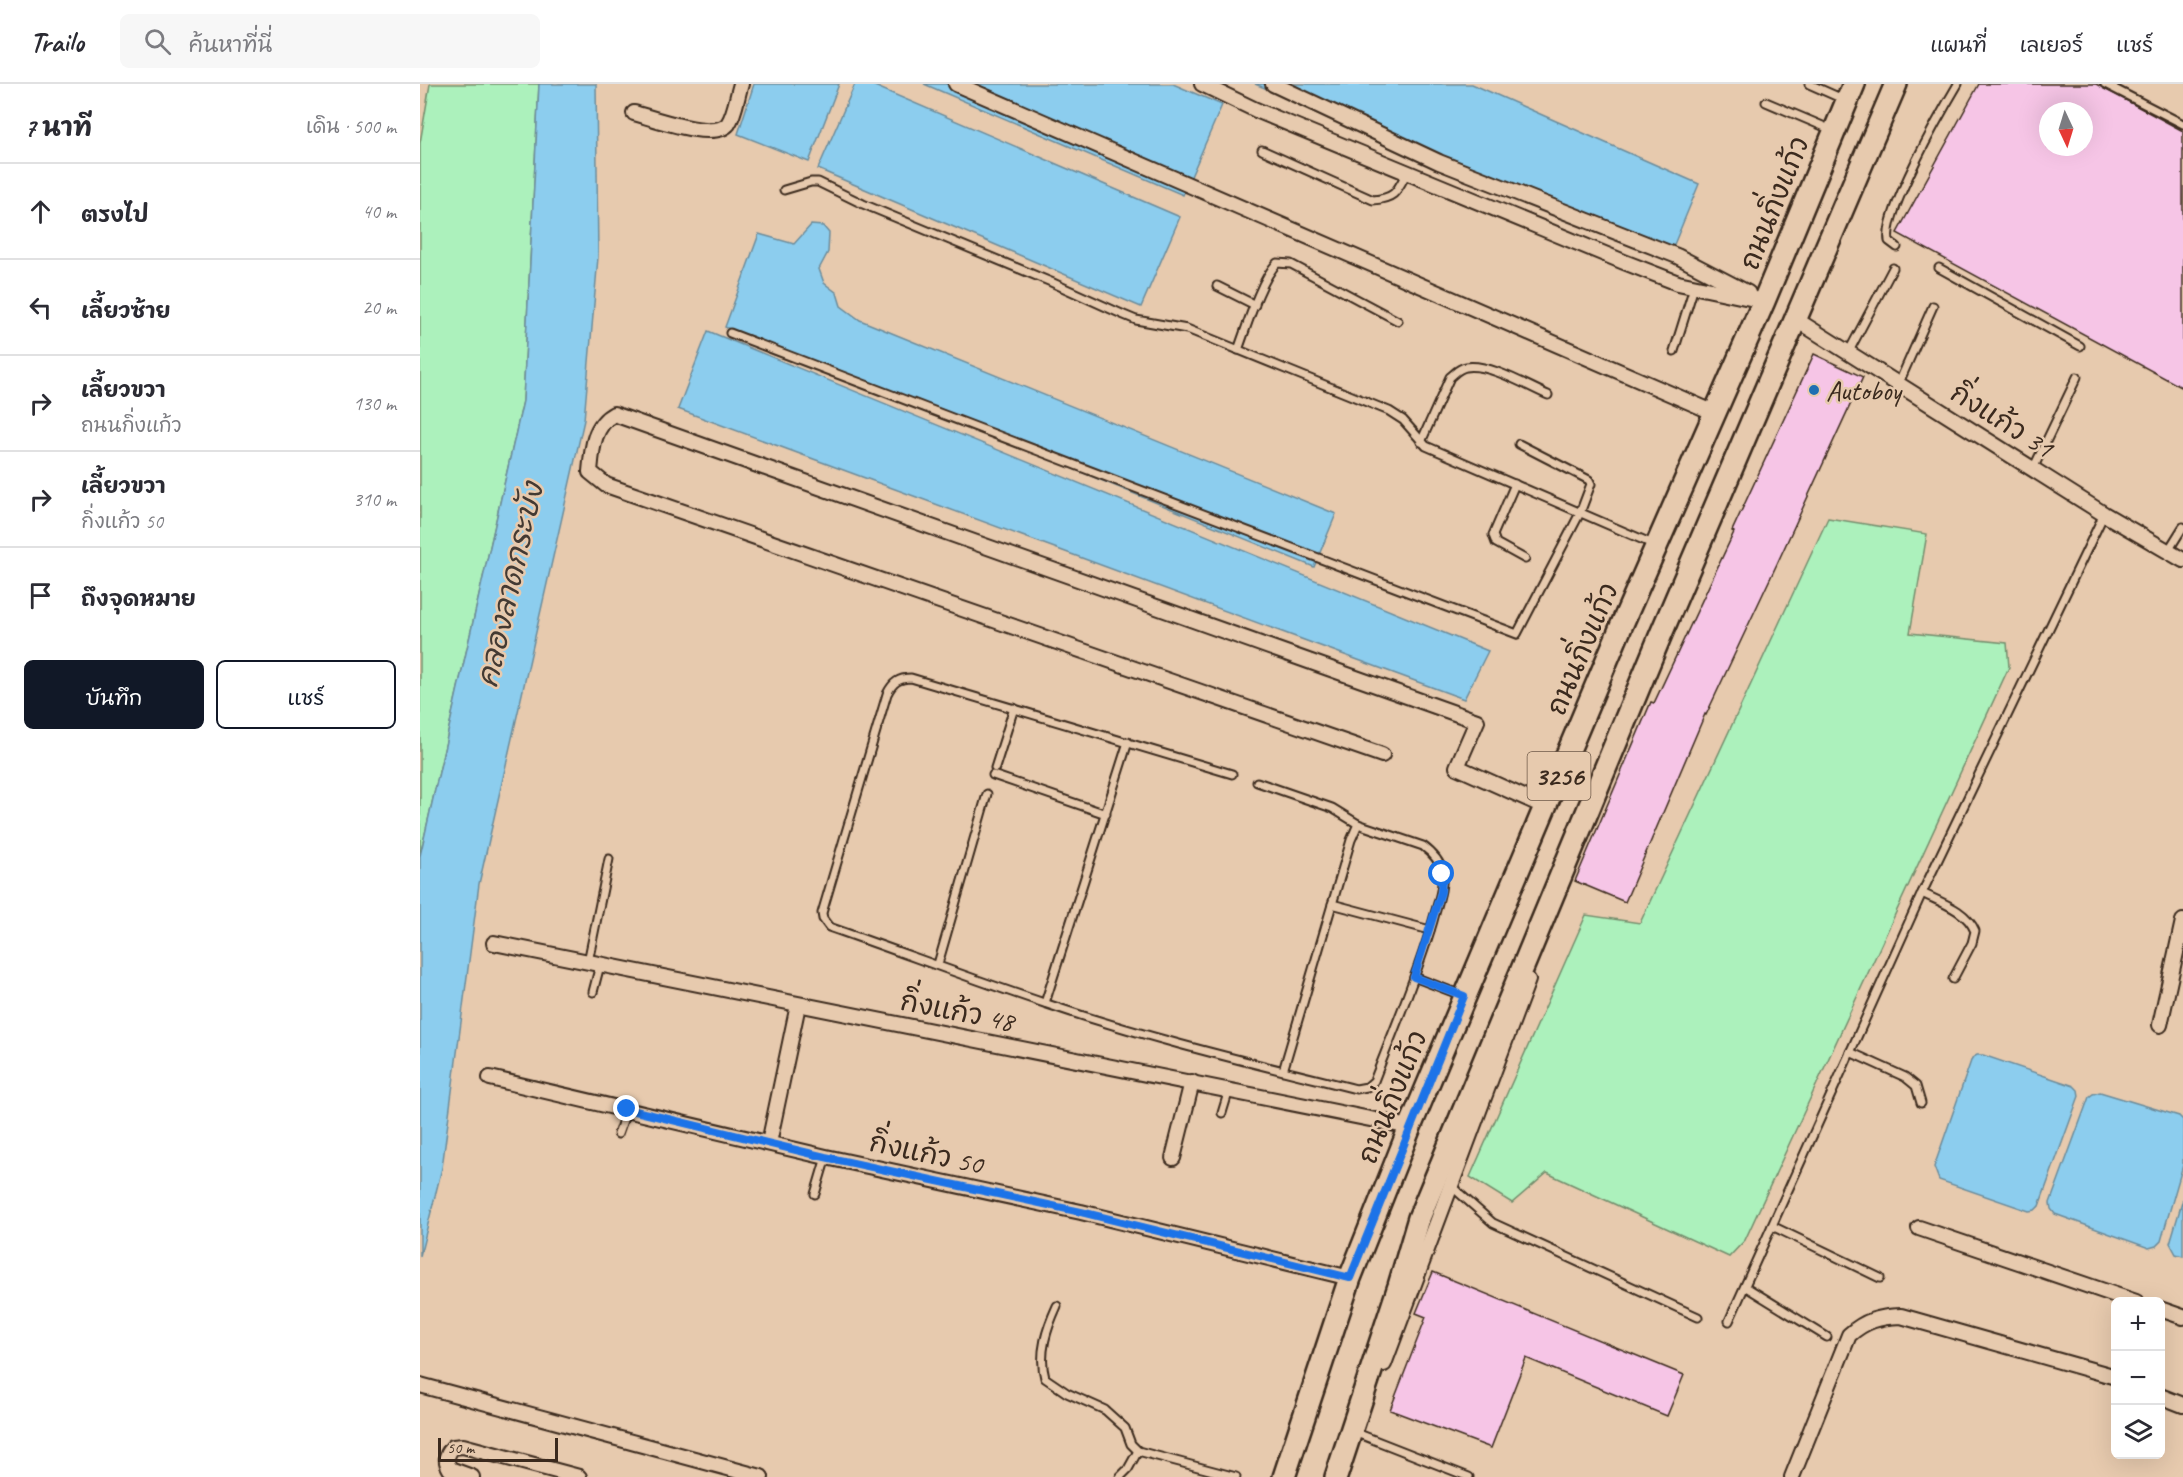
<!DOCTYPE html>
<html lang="th">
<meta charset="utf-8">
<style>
:root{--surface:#fff;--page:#f7f7f7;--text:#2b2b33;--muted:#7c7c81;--line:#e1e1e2;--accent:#111827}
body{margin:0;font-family:Caveat,"Playpen Sans Thai",sans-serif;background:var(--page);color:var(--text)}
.controls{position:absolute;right:18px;bottom:18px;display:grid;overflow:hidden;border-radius:9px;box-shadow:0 6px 24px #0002}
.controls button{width:54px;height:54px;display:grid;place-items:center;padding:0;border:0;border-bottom:2px solid var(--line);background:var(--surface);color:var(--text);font:30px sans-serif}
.compass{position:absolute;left:1619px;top:18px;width:54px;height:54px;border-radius:50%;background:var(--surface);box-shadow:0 6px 24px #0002;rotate:176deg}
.scale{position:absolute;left:18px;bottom:15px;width:120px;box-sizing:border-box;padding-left:6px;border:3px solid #3b2a1e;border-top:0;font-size:16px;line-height:21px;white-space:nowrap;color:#3b2a1e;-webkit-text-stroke:4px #e7caae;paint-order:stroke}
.stop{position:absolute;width:18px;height:18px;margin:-14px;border:4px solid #1a73e8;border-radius:50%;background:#fff}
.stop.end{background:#1a73e8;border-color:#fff;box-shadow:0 2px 6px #0008}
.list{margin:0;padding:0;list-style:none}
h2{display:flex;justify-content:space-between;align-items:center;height:78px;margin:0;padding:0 24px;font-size:26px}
h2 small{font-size:20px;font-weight:400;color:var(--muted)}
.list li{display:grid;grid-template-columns:39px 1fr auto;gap:18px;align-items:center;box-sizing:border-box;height:96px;padding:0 24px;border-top:2px solid var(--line)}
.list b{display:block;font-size:22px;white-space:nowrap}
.list p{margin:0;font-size:20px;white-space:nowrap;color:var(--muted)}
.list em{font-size:20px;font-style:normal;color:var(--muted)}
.actions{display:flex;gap:12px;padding:18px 24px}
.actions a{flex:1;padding:14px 0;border:2px solid var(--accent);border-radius:9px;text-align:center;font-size:21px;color:var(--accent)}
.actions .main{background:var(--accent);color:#fff}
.icon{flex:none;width:33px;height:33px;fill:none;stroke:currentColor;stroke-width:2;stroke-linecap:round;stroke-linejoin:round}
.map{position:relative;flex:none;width:1763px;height:1393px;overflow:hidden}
header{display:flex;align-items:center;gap:36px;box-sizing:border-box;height:84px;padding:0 30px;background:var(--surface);border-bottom:2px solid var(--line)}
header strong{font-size:28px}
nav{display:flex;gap:33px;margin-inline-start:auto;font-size:21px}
.search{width:420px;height:54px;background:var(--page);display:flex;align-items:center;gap:15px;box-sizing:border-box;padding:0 21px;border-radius:9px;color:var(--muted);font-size:22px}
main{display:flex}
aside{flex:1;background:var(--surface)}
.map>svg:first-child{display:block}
</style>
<header>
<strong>Trailo</strong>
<div class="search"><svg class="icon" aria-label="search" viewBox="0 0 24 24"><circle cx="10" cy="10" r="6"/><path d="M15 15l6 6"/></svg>ค้นหาที่นี่</div>
<nav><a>แผนที่</a><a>เลเยอร์</a><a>แชร์</a></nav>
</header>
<main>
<aside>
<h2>7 นาที<small>เดิน · 500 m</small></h2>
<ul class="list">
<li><svg class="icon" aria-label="ahead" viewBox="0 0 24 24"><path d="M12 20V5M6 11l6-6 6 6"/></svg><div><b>ตรงไป</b></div><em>40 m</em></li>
<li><svg class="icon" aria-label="left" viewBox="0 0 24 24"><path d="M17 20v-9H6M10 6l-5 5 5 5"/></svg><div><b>เลี้ยวซ้าย</b></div><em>20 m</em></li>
<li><svg class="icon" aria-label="right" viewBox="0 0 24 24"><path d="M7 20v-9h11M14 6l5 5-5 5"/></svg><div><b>เลี้ยวขวา</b><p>ถนนกิ่งแก้ว</p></div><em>130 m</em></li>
<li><svg class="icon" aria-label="right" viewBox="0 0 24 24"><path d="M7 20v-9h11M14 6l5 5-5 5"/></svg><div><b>เลี้ยวขวา</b><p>กิ่งแก้ว 50</p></div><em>310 m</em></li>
<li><svg class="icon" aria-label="arrive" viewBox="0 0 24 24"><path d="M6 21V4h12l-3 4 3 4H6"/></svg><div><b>ถึงจุดหมาย</b></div></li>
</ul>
<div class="actions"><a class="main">บันทึก</a><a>แชร์</a></div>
</aside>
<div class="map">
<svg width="1763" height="1393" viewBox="0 0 1763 1393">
<rect width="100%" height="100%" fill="#e7caae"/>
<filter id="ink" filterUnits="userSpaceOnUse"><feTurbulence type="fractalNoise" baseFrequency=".0167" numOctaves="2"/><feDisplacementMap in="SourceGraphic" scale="12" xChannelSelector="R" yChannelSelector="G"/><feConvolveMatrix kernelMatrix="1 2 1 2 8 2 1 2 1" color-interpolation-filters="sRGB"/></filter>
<g filter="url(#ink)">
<g fill="#acf1bc" stroke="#748e6d" stroke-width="1.5">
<polygon points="10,0 119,0 103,317 0,772 0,59"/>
<polygon points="1408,434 1507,450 1490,549 1587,559 1589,583 1325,1156 1309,1173 1127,1089 1092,1119 1050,1093 1166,831 1220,839"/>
</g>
<g fill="#8ccdee" stroke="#6c8c9b" stroke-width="1.5">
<polygon points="119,0 176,0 178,173 164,336 59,800 22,1084 0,1172 0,772 103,317"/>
<polygon points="334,0 419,0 389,78 318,50"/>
<polygon points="435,0 450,0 760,133 721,223 398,85"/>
<polygon points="504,0 753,0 802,21 763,111"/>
<polygon points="835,0 1052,0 1279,100 1253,163 1206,154"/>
<polygon points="391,141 403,142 409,149 408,168 399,185 404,199 417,209 421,222 440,236 916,430 894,483 305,243 339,150 374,160"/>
<polygon points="288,247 1068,567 1044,615 258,325"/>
<polygon points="1557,971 1563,971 1654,1002 1658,1006 1659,1012 1619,1122 1615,1126 1609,1127 1519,1096 1514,1083 1552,974"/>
<polygon points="1680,1008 1759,1032 1763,1036 1763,1081 1741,1157 1736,1162 1729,1164 1635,1130 1631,1125 1630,1119 1669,1013 1673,1010"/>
<polygon points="1763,1115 1763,1172 1756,1170 1750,1159"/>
</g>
<g fill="#f6c5e6" stroke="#3b2a1e" stroke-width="1.5" fill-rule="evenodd">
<path d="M1559,0H1676L1763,47V304L1477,149ZM1628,27H1664V63H1628Z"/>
<polygon points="1394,270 1443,293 1356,482 1286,631 1285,630 1205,818 1155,797 1231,618 1234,619 1314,448 1312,447"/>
<polygon points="1013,1188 1264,1291 1247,1332 1106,1274 1071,1364 970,1326 1006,1233 996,1229"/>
</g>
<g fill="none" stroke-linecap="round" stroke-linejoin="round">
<g stroke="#3b2a1e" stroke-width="11">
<g id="service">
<polyline points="1389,0 1425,16"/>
<polyline points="1685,0 1763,40"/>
<polyline points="1346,18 1412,46"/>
<path d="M842,66L953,116C976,114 977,107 987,88"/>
<polyline points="364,106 391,98 398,98 443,120 631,198 704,231 716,236 767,245 969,327 983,336 1006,362 1235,461"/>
<path d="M1477,163L1469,157C1463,130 1522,27 1538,0"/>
<polyline points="1519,184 1660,262"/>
<polyline points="797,202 835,221"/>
<polyline points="310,249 1097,550 1160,429 1171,400 1169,396 1099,360"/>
<path d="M818,266C827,242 840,197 857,179L871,180L978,237"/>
<polyline points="1254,267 1274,203"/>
<polyline points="1428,269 1473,184"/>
<polyline points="1478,301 1513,222"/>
<path d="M1001,358L1030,293C1035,289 1039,284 1046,283C1069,279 1107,302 1128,311"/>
<polyline points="1613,385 1657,293"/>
<polyline points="1095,400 1073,451 1076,459 1105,475"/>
<polyline points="1748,467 1763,443"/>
<polyline points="575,684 594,624"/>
<path d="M812,690L491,594C479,594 473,598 467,610L402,829L403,835L409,843C481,868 552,895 624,919C726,954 832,979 936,1005L947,1003L954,997C974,945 997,892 1013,837C1017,821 1024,804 1022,787C1020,777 1011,768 1003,762L938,740L931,756L863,987"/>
<polyline points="573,691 686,730"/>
<polyline points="837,698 912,724 938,740"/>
<path d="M1502,809C1522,819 1546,826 1555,847L1552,859L1533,895"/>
<polyline points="912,820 1010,846"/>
<polyline points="168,878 189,775"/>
<polyline points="518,880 567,710"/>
<polyline points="994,893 1041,911"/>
<polyline points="173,908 180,881"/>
<polyline points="625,919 708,658"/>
<polyline points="1430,968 1485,993 1496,1002 1501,1019"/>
<polyline points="802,1029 809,1006"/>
<polyline points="198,1050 207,1025"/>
<polyline points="1030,1101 1073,1139 1278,1233"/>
<polyline points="395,1110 406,1073"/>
<polyline points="1352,1142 1460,1194"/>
<polyline points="1326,1203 1407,1253"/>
<path d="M637,1222C627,1244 618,1269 625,1294L647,1309L685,1326L705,1344L711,1360L718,1367L816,1393"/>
<polyline points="1309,1237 1502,809 1684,430"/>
<polyline points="934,1348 1049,1393"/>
<polyline points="700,1393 708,1385 718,1367"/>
</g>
</g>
<g stroke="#3b2a1e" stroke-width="18">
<g id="minor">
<polyline points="536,0 1295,329"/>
<polyline points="782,0 836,26 1204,178 1258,199 1344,217"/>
<polyline points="853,0 1019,78 1257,172 1328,209"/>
<path d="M214,29C233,34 294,57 308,40C315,30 317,12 321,0"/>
<polyline points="1375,235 1684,430 1763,476"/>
<path d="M962,671L186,401L170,388C172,366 173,341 194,330L1057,637L1037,683L1126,723"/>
<polyline points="74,859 990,1043"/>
<polyline points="1740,941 1763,837"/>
<polyline points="70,994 406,1073 661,1128 930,1194"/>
<polyline points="349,1059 378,921"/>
<polyline points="753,1074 772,998"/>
<polyline points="1499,1144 1716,1218"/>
<polyline points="1740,1225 1763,1233"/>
<polyline points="964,1280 1108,896"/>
<polyline points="0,1301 341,1393"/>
<polyline points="1740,1312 1763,1321"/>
<path d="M52,1393L30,1385C25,1377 26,1370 33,1363L43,1362L159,1393"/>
<path d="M1372,1393L1429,1251C1446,1236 1459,1233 1481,1232L1696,1293"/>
</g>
</g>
<g stroke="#3b2a1e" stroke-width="26">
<g id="primary">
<polyline points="864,1393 930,1194 990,1043 1203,538 1344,217 1434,0"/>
<polyline points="916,1393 979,1202 999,1134 1241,550 1476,0"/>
</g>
</g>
<use href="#service" stroke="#e7caae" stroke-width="7"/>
<use href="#minor" stroke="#e7caae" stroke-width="14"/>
<use href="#primary" stroke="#e7caae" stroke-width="21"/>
</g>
</g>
<g fill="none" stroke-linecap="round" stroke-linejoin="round" filter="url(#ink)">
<polyline stroke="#1a73e8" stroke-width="8" points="207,1025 405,1073 661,1128 930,1194 1044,912 994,893 1021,808 1022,790"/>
</g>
<circle fill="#1f6fb2" stroke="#e7caae" stroke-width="2" cx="1394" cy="306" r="6"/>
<g text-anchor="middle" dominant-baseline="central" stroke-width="5" stroke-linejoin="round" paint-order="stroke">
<rect fill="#e7caae" stroke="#6f5a49" stroke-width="1.5" x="1107.5" y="668" width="63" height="48" rx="4.5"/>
<g font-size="27" font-weight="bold" fill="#3b2a1e">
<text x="1139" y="692">3256</text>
</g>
<g font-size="28" fill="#3b2a1e" stroke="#e7caae">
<text transform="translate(1354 119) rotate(-68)">ถนนกิ่งแก้ว</text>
<text transform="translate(1582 336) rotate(32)">กิ่งแก้ว 31</text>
<text transform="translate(1162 565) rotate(-67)">ถนนกิ่งแก้ว</text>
<text transform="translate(537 927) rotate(11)">กิ่งแก้ว 48</text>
<text transform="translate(972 1013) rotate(-68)">ถนนกิ่งแก้ว</text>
<text transform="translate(506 1069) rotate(12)">กิ่งแก้ว 50</text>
</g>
<g font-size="28" fill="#3b2a1e" stroke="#e7caae" text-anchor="start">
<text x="1406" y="306">Autoboy</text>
</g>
<g font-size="30" font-style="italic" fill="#433a33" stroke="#e7caae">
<text transform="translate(90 501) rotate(-77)">คลองลาดกระบัง</text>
</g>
</g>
</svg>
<div class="controls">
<button>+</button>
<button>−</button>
<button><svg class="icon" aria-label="layers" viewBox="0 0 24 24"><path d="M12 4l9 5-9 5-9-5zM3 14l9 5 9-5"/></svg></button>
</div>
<svg class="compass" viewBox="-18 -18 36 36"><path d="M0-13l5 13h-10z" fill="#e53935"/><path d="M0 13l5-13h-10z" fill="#7c7c81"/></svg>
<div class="scale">50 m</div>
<div class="stop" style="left:1022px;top:790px"></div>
<div class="stop end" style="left:207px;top:1025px"></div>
</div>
</main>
